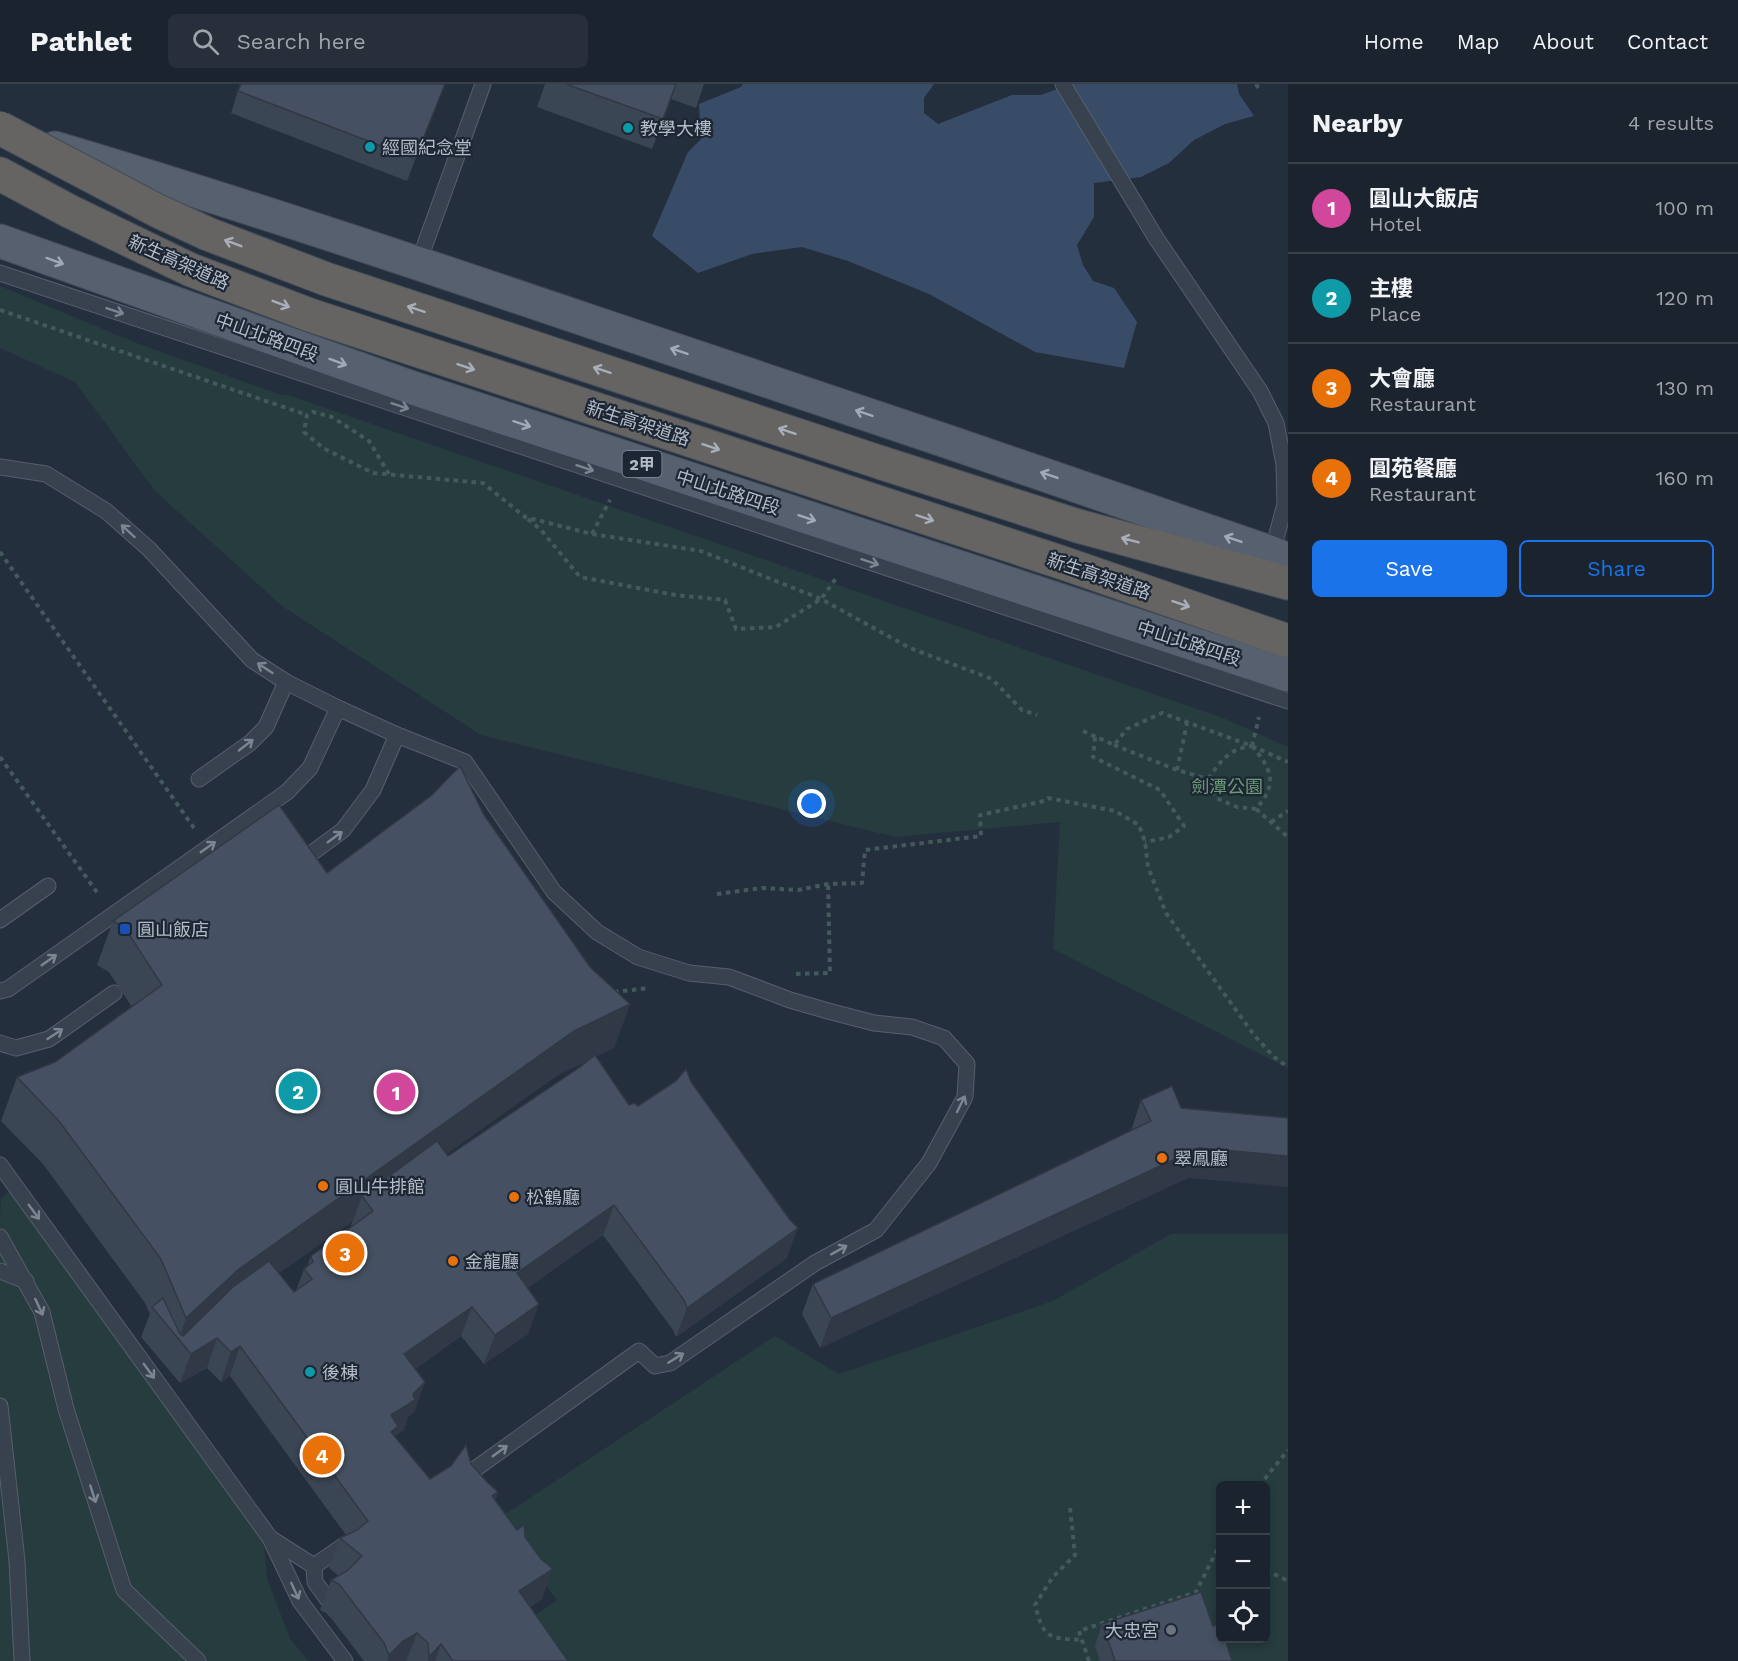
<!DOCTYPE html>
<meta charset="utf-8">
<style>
:root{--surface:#1b232e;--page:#282f3a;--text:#f1f3f6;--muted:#a0a4aa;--line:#39404a;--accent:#1a73e8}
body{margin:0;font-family:"Work Sans","Noto Sans TC",sans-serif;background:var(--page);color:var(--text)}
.controls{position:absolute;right:18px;bottom:18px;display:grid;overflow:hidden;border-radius:9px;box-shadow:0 3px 9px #0003}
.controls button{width:54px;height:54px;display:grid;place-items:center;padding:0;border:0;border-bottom:2px solid var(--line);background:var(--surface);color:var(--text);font:30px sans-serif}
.you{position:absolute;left:812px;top:720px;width:21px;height:21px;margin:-15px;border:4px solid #fff;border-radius:50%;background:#1a73e8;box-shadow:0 0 0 9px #1a73e833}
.badge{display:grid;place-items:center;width:39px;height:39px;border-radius:50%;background:var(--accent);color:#fff;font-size:20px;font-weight:700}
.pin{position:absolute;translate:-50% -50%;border:3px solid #fff;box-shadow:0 2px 6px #0006}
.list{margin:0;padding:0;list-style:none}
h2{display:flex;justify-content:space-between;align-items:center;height:78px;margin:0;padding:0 24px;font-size:26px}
h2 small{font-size:20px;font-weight:400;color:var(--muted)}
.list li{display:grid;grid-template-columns:39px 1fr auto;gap:18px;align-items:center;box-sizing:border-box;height:90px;padding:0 24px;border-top:2px solid var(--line)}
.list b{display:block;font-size:22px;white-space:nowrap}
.list p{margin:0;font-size:20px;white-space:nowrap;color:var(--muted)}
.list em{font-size:20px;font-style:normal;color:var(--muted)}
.actions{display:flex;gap:12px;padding:18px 24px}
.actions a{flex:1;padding:14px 0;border:2px solid var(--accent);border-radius:9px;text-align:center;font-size:21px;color:var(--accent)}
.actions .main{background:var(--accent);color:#fff}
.icon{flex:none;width:33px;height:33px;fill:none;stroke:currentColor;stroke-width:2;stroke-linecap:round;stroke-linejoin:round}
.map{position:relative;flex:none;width:1288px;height:1577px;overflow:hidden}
header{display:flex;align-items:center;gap:36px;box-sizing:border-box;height:84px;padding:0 30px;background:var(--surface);border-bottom:2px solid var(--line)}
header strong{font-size:28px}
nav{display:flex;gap:33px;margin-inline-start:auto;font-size:21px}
.search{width:420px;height:54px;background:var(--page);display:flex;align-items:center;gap:15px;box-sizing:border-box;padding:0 21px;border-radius:9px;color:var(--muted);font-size:22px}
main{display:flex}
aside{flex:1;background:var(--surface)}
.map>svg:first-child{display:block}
</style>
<header>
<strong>Pathlet</strong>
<div class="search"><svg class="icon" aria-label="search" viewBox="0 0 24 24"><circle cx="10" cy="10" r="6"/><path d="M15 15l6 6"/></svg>Search here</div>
<nav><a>Home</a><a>Map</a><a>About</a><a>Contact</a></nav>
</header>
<main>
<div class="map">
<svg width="1288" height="1577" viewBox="0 0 1288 1577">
<rect width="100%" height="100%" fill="#242f3e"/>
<g fill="#263c3f" fill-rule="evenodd">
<polygon points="0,202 134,258 284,312 285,310 1223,634 1288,663 1288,984 1053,865 1060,738 895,753 481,651 282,522 155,407 75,298 0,264"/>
<polygon points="9,1108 263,1447 267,1495 290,1554 308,1577 0,1577 0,1132 1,1114"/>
<path d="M1171,1150H1288V1577H547L522,1541L557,1516L498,1435L775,1252L839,1290L1053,1217ZM1220,1402H1266V1554H1220Z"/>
</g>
<polygon fill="#394c67" points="743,0 934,0 924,14 924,29 938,40 1012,11 1041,11 1071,0 1237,0 1239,10 1254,32 1225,40 1194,56 1169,79 1141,93 1094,99 1094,133 1077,161 1083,181 1093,197 1114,204 1137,238 1124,284 1035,268 929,210 848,177 802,163 752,170 698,189 652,152 688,68 701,55 699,20 741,3"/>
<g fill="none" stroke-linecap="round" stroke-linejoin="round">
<g stroke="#565f6c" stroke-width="17">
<g id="service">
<polyline points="1063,0 1156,154 1260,307 1276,339 1284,380 1285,420 1272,469"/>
<polyline points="418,180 483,0"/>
<polyline points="0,189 1288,617"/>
<polyline points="0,383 46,390 106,427 149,465 252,576 286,598 338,624 310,684 287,708 8,905 0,907"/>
<polyline points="338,624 397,651 465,678 554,808 597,848 638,873 689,889 729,893 790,916 828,927 874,939 912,943 944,954 967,980 965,1013 929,1079 876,1146 815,1179 670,1279 655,1282 639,1267 471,1388 458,1393"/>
<polyline points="199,695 250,659 266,643 286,598"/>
<polyline points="297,780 343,746 373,706 397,651"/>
<polyline points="0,836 48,802"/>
<polyline points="0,959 16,964 49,955 114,909"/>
<polyline points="0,1081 270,1454 300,1517 345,1577"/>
<polyline points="0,1153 42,1228 66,1325 124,1506 198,1577"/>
<polyline points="0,1187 26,1197"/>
<polyline points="0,1322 17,1477 22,1577"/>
<polyline points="270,1454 314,1482 346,1460"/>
<polyline points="314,1482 315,1498 336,1527"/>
</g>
</g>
<g stroke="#414a57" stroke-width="35">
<g id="primary">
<path d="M55,64C240,119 424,181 607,243C829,317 1051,392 1272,469L1288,476"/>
<polyline points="0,157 413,304 1288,591"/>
</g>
</g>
<g stroke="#434c59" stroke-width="35">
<g id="trunk">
<polyline points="0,90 69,127 191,186 310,231 1066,480 1288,557"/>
<polyline points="882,379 1078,442 1288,499"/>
</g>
</g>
<g stroke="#44595c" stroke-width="4" stroke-dasharray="4.5 4.5" stroke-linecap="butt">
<polyline points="1256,0 1259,5"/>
<polyline points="0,226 307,331"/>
<polyline points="389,390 369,357 332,333 313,328 307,331 304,348 323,364 373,389 483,399 525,433 592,450 701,467 821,515 910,564 992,595 1022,626 1037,631"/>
<polyline points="528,435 541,446 580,493 675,511 725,516 736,545 776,543 821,515 837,493"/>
<polyline points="592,450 610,416"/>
<polyline points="0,468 194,744"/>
<polyline points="1083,647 1114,661 1127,645 1162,629 1252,662 1288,678"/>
<polyline points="1095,653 1093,673 1160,706 1184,742 1169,753 1145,758"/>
<polyline points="1114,661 1177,686 1208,695"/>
<path d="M1252,662C1272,685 1278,700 1256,725L1237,723L1216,714L1208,695C1221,677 1228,665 1252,662Z"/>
<polyline points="1252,662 1259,633"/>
<polyline points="0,673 99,811"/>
<polyline points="1177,686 1187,639"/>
<polyline points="1256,725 1288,753"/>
<polyline points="1271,738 1288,727"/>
<polyline points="717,810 762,804 798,806 828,800 862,799 865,766 981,752 980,731 1044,717 1048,714 1115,727 1139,741 1145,758 1148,783 1166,829 1254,951 1274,973 1288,983"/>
<polyline points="796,890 830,889 828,800"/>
<polyline points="614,908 649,904"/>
<polyline points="1259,1402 1288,1366"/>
<path d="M1070,1424L1075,1471L1052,1494L1035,1521C1044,1555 1048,1554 1082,1556"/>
<polyline points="1266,1486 1288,1497"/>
<polyline points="1089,1577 1079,1547 1196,1508 1220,1460"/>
</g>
<use href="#service" stroke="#38414e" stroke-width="15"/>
<use href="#primary" stroke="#56606e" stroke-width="33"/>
<use href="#trunk" stroke="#656462" stroke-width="33"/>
<g stroke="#434c59" stroke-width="35" stroke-linecap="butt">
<polyline id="trunk-bridge" points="0,44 158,127 208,150 326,195 882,379"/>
</g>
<use href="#trunk-bridge" stroke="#656462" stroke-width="33"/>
</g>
<g fill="#3b4654" fill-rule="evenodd">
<polygon points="240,0 445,0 407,97 231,29"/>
<polygon points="545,0 704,0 696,24 671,15 652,65 537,23"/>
<path d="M484,731L590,883L630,920L614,964L596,972L629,1021L638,1022L691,998L787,1174L676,1253L673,1246L603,1151L527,1204L528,1250L484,1280L461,1252L415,1285V1327L408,1333L404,1346L394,1352L430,1395L471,1380L487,1398L498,1408L495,1417L517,1446L525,1453L542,1515L530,1523L568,1577H364L328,1530L320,1526L331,1496L339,1492L329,1484L340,1454L346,1451L230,1292L221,1298L207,1284L180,1299L141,1253L150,1230L145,1219L43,1080L1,1037L17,993L55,978L132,923L109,888L97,881L113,837L327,789ZM589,976L580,983L448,1072L446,1070L558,991ZM353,1137L351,1141L352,1143L311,1172L307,1183L304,1185L296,1207L294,1208L279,1189Z"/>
<polygon points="1141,1016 1188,1094 820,1264 802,1230 813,1200 1131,1047"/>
<polygon points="1102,1540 1213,1542 1232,1577 1100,1577 1095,1562"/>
</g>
<g fill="#303945">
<polygon points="445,0 407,97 415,75"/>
<polygon points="630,920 614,964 558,991 371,1124 362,1112 353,1137 223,1229 179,1255 186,1234 239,1185 574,947"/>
<polygon points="1199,1064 1288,1072 1288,1103 1188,1094 820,1264 831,1234"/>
<polygon points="614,1121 603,1151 506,1219 517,1189"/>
<polygon points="798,1144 787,1174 676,1253 687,1224"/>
<polygon points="539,1220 528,1250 484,1280 495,1251"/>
<polygon points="472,1223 461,1252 393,1300 404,1270"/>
<polygon points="217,1254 207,1284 180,1299 191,1270"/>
<polygon points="240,1262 230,1292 221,1298 231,1268"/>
<polygon points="425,1298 415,1327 408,1333 404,1346 388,1356 391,1331"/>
<polygon points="498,1408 488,1437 492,1412"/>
<polygon points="553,1485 542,1515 508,1537 519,1507"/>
<polygon points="417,1549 406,1577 387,1577 389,1571 403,1557"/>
<polygon points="441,1560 435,1577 428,1577 429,1573"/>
</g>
<g fill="#455162" stroke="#303945" stroke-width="1.5">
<polygon points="241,0 445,0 415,75 238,7"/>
<polygon points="566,0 676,0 663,35"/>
<polygon points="460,682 484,731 590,883 630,920 574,947 239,1185 186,1234 161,1175 59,1037 17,993 55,978 162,901 125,844 113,837 279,721 327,789 432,711"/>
<polygon points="595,971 629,1021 634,1019 638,1022 676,997 686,985 691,998 790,1136 798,1144 687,1224 684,1216 614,1121 517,1189 539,1220 495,1251 472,1223 404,1270 425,1298 413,1310 415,1316 391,1331 398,1342 391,1348 430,1395 451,1382 466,1361 471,1380 487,1398 498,1408 492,1412 517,1446 524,1441 525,1453 541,1475 553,1485 519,1507 568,1577 453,1577 441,1560 429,1573 428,1559 417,1549 403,1557 389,1571 384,1559 339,1500 331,1496 347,1487 362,1472 340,1454 357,1446 368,1437 240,1262 231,1268 217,1254 191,1270 152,1223 163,1214 180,1250 183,1252 233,1203 269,1177 294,1208 312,1195 304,1185 313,1178 311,1172 373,1127 362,1112 437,1057 448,1072 580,983"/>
<polygon points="1172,1002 1181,1024 1288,1034 1288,1072 1199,1064 831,1234 813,1200 1151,1037 1141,1016"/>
<polygon points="1201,1508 1213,1542 1220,1540 1221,1554 1225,1554 1232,1577 1112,1577 1115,1576 1102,1540"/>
</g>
<defs><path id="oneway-shaft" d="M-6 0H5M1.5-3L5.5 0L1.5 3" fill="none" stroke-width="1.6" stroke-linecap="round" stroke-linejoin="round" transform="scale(1.5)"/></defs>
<g stroke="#a8afba">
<use href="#oneway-shaft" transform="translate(233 159) rotate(-159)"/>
<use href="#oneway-shaft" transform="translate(281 220) rotate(21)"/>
<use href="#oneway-shaft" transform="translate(416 225) rotate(-162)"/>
<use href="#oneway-shaft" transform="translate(466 283) rotate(18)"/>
<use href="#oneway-shaft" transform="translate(602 286) rotate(-162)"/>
<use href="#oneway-shaft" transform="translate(787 347) rotate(-162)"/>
<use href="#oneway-shaft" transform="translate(711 363) rotate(18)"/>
<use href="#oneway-shaft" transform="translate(925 434) rotate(18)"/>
<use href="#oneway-shaft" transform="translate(1130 456) rotate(-165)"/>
<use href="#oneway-shaft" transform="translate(1181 520) rotate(19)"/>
</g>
<g stroke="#a1aab7">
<use href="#oneway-shaft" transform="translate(55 177) rotate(20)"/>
<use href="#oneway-shaft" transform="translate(679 267) rotate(-161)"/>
<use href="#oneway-shaft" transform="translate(338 278) rotate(20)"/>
<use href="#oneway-shaft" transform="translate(864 329) rotate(-161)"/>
<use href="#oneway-shaft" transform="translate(522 340) rotate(18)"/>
<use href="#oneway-shaft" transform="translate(1049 391) rotate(-161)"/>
<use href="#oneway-shaft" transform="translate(807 434) rotate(18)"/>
<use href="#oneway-shaft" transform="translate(1233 455) rotate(-161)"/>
</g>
<g stroke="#7c8592">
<use href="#oneway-shaft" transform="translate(115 227) rotate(18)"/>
<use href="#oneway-shaft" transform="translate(400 322) rotate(18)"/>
<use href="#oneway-shaft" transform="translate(585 384) rotate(18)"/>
<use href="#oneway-shaft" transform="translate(128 447) rotate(-138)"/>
<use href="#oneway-shaft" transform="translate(870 478) rotate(18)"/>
<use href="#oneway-shaft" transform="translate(265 584) rotate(-147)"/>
<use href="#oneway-shaft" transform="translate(246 661) rotate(-38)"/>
<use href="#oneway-shaft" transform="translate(335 753) rotate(-36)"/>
<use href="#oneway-shaft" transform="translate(208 763) rotate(-35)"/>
<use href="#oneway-shaft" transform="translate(49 876) rotate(-35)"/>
<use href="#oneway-shaft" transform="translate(55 950) rotate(-33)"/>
<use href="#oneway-shaft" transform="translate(961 1020) rotate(-64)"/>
<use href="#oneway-shaft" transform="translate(34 1128) rotate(54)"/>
<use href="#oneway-shaft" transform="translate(839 1166) rotate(-29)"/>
<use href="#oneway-shaft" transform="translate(39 1223) rotate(65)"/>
<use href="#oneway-shaft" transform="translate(676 1274) rotate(-32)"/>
<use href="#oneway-shaft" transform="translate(149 1287) rotate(54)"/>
<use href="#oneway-shaft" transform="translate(500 1367) rotate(-36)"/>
<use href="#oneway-shaft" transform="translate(93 1410) rotate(72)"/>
<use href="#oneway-shaft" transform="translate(295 1507) rotate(65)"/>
</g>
<g fill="#0f9aa8" stroke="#1d2633" stroke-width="2">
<circle cx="628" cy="44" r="6"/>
<circle cx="370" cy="63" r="6"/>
<circle cx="310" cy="1288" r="6"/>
</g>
<rect fill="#1a4fb4" stroke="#1d2633" stroke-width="2" x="119" y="839" width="12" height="12" rx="3"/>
<g fill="#e8710a" stroke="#1d2633" stroke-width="2">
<circle cx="1162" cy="1074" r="6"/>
<circle cx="323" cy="1102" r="6"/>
<circle cx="514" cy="1113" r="6"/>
<circle cx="453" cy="1177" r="6"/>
</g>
<circle fill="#6b7280" stroke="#1d2633" stroke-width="2" cx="1171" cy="1546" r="6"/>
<g text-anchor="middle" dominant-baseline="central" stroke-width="4.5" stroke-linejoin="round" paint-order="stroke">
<rect fill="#1d2633" stroke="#878f9c" stroke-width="1.5" x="622.5" y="367" width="39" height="26" rx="4.5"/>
<g font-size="16" font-weight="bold" fill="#b4bcc9">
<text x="642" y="380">2甲</text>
</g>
<g font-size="18" fill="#b4bcc9" stroke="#1d2633" text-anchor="start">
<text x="640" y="44">教學大樓</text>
<text x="382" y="63">經國紀念堂</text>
<text x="137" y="845">圓山飯店</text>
<text x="1174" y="1074">翠鳳廳</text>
<text x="335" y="1102">圓山牛排館</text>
<text x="526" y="1113">松鶴廳</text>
<text x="465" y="1177">金龍廳</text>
<text x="322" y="1288">後棟</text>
<text x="1159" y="1546" text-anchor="end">大忠宮</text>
</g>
<g font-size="18" fill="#b4bcc9" stroke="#1d2633">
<text transform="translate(179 178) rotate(24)">新生高架道路</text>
<text transform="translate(267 253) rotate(20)">中山北路四段</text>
<text transform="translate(638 339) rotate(18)">新生高架道路</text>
<text transform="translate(728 408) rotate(18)">中山北路四段</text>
<text transform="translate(1099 492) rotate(19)">新生高架道路</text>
<text transform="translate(1189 559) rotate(18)">中山北路四段</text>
</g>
<g font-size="18" fill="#6b9a76" stroke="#1d2633">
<text x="1227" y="702">劍潭公園</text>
</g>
</g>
</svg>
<div class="controls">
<button>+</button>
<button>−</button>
<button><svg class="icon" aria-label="locate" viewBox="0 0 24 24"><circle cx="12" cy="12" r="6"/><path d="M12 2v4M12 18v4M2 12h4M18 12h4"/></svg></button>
</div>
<div class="you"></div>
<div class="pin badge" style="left:396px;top:1008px;background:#d1479c">1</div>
<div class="pin badge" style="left:298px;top:1007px;background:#0f9aa8">2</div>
<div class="pin badge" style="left:345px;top:1169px;background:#e8710a">3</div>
<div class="pin badge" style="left:322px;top:1371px;background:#e8710a">4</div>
</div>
<aside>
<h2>Nearby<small>4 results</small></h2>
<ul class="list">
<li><span class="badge" style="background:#d1479c">1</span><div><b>圓山大飯店</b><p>Hotel</p></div><em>100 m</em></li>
<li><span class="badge" style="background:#0f9aa8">2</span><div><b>主樓</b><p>Place</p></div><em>120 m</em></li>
<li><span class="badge" style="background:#e8710a">3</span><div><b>大會廳</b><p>Restaurant</p></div><em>130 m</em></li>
<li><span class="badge" style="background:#e8710a">4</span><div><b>圓苑餐廳</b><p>Restaurant</p></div><em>160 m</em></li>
</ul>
<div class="actions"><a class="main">Save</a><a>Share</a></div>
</aside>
</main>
